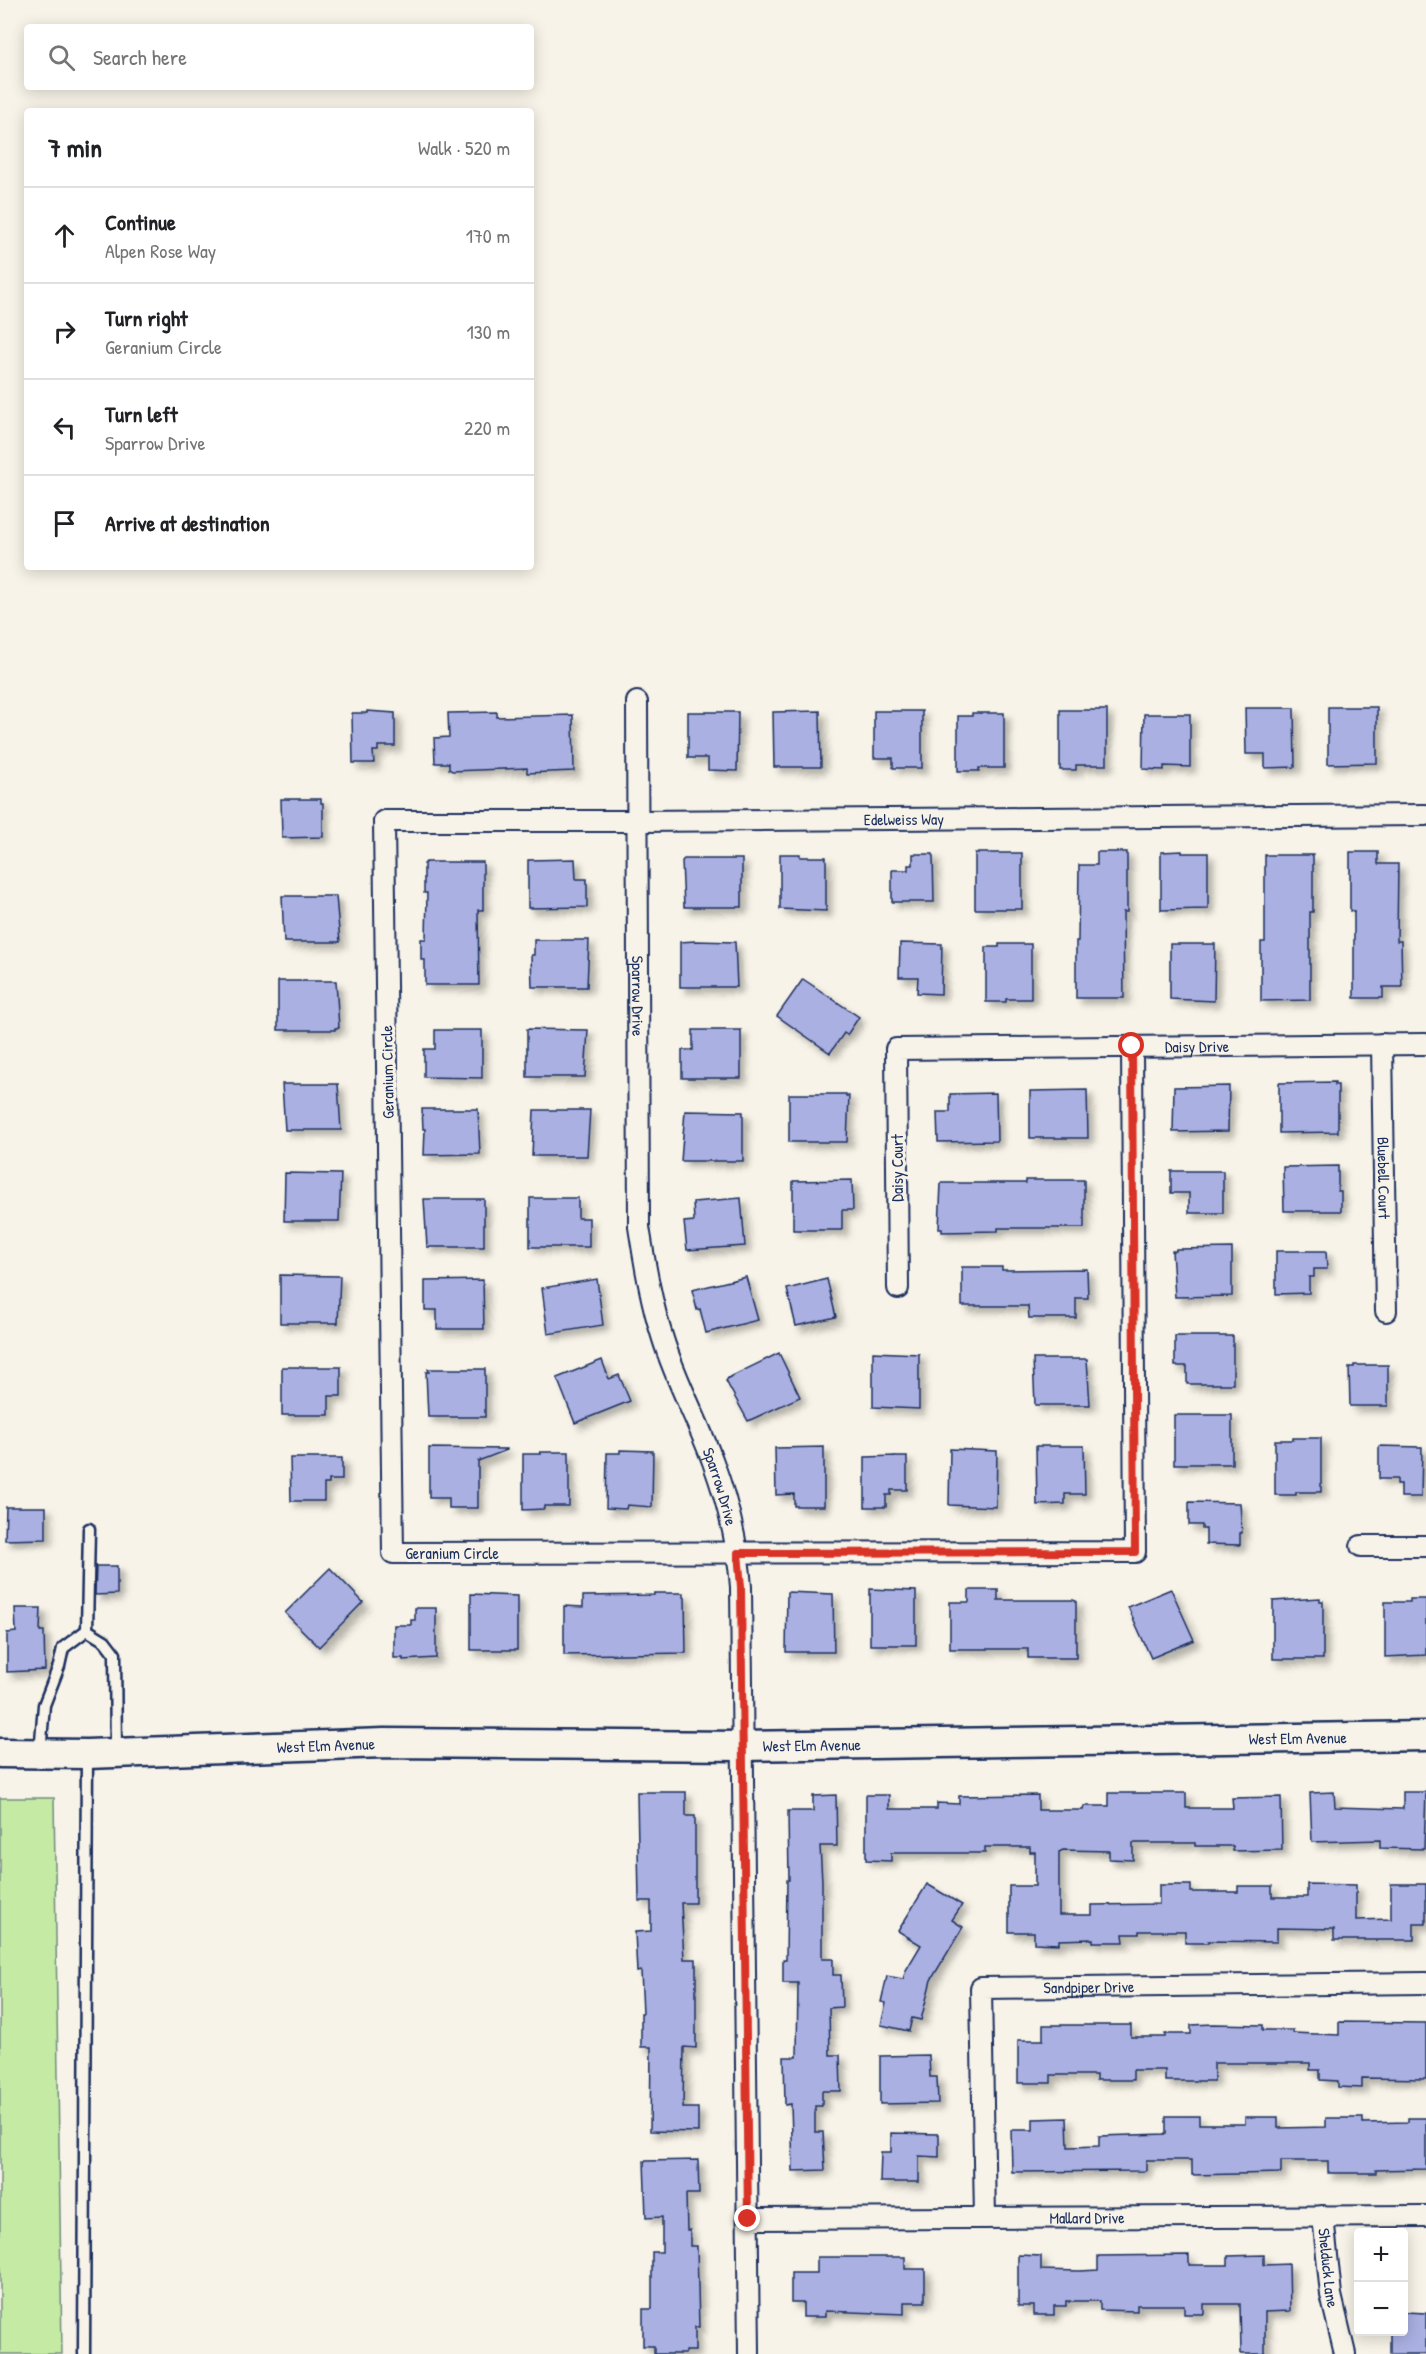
<!DOCTYPE html>
<meta charset="utf-8">
<style>
:root{--surface:#fff;--page:#f2f2f2;--text:#202124;--muted:#757577;--line:#e0e0e0}
body{margin:0;font-family:"Patrick Hand",sans-serif;background:var(--page);color:var(--text)}
.controls{position:absolute;right:18px;bottom:18px;display:grid;overflow:hidden;border-radius:6px;box-shadow:0 3px 15px #0003}
.controls button{width:54px;height:54px;display:grid;place-items:center;padding:0;border:0;border-bottom:2px solid var(--line);background:var(--surface);color:var(--text);font:30px sans-serif}
.stop{position:absolute;width:18px;height:18px;margin:-14px;border:4px solid #d93025;border-radius:50%;background:#fff}
.stop.end{background:#d93025;border-color:#fff;box-shadow:0 2px 6px #0008}
.list{margin:0;padding:0;list-style:none}
h2{display:flex;justify-content:space-between;align-items:center;height:78px;margin:0;padding:0 24px;font-size:26px}
h2 small{font-size:20px;font-weight:400;color:var(--muted)}
.list li{display:grid;grid-template-columns:39px 1fr auto;gap:18px;align-items:center;box-sizing:border-box;height:96px;padding:0 24px;border-top:2px solid var(--line)}
.list b{display:block;font-size:22px;white-space:nowrap}
.list p{margin:0;font-size:20px;white-space:nowrap;color:var(--muted)}
.list em{font-size:20px;font-style:normal;color:var(--muted)}
.icon{flex:none;width:33px;height:33px;fill:none;stroke:currentColor;stroke-width:2;stroke-linecap:round;stroke-linejoin:round}
.map{position:relative;flex:none;width:1426px;height:2354px;overflow:hidden}
.search{position:absolute;background:var(--surface);box-shadow:0 3px 15px #0003;left:24px;top:24px;width:510px;height:66px;display:flex;align-items:center;gap:15px;box-sizing:border-box;padding:0 21px;border-radius:6px;color:var(--muted);font-size:22px}
.panel{position:absolute;background:var(--surface);box-shadow:0 3px 15px #0003;left:24px;top:108px;width:510px;height:462px;border-radius:6px}
.map>svg:first-child{display:block}
</style>
<div class="map">
<svg width="1426" height="2354" viewBox="0 0 1426 2354">
<defs>
<filter id="shadow"><feDropShadow dx="5.5" dy="5.5" stdDeviation="3" flood-color="#0004"/></filter>
</defs>
<rect width="100%" height="100%" fill="#f7f3e8"/>
<filter id="ink" filterUnits="userSpaceOnUse"><feTurbulence type="fractalNoise" baseFrequency=".0167" numOctaves="2"/><feDisplacementMap in="SourceGraphic" scale="12" xChannelSelector="R" yChannelSelector="G"/><feConvolveMatrix kernelMatrix="1 2 1 2 8 2 1 2 1" color-interpolation-filters="sRGB"/></filter>
<g filter="url(#ink)">
<polygon fill="#c5eaa3" stroke="#708c80" stroke-width="1.5" points="0,1798 54,1798 62,2354 0,2354"/>
<g fill="#aab0e1" stroke="#1b2f5e" stroke-width="1.5" filter="url(#shadow)">
<polygon points="1328,707 1377,707 1377,763 1328,764"/>
<polygon points="1245,708 1294,708 1295,767 1265,768 1265,754 1246,754"/>
<polygon points="1060,710 1107,710 1107,765 1076,765 1076,770 1060,770"/>
<polygon points="367,711 395,713 395,746 378,746 378,751 373,751 374,763 353,763 352,713 367,713"/>
<polygon points="820,711 821,767 774,767 773,712"/>
<polygon points="874,711 922,711 922,768 893,768 893,758 874,758"/>
<polygon points="497,712 497,717 573,715 574,771 527,773 527,768 452,771 449,769 449,763 435,763 434,738 449,737 448,713"/>
<polygon points="688,712 738,712 737,771 708,770 708,758 688,758"/>
<polygon points="972,713 1004,713 1004,768 979,768 979,771 958,771 958,716 972,716"/>
<polygon points="1144,714 1190,714 1190,767 1164,766 1164,770 1143,769"/>
<polygon points="281,799 321,799 321,803 323,803 323,837 282,838"/>
<polygon points="1182,851 1182,853 1208,853 1208,909 1161,910 1161,852"/>
<polygon points="1097,852 1127,852 1127,912 1123,912 1124,998 1076,998 1076,941 1078,941 1079,865 1097,865"/>
<polygon points="1350,852 1378,852 1378,864 1398,864 1397,941 1401,941 1402,987 1383,987 1383,998 1354,998 1354,911 1350,911"/>
<rect x="975" y="853" width="47" height="56"/>
<polygon points="780,854 800,854 800,857 826,857 826,911 780,909"/>
<polygon points="913,854 933,854 934,902 892,902 892,870 908,870 908,865 913,865"/>
<polygon points="1265,855 1313,855 1313,912 1310,912 1310,1000 1261,1001 1261,942 1265,942"/>
<polygon points="575,859 576,879 587,879 587,907 528,908 528,860"/>
<polygon points="684,859 742,859 742,907 684,907 682,861"/>
<polygon points="426,862 483,862 483,910 478,910 479,985 425,985 425,960 421,960 421,939 426,939 427,893 424,893 424,864"/>
<polygon points="282,896 336,896 340,942 284,942"/>
<polygon points="534,940 589,940 587,987 532,987 531,955 534,955"/>
<polygon points="695,941 735,942 737,987 680,987 680,942"/>
<polygon points="900,943 942,944 941,994 917,993 918,977 899,977"/>
<polygon points="999,944 1031,944 1031,999 1006,999 1006,1002 986,1002 986,947 999,947"/>
<polygon points="1170,944 1215,944 1214,1001 1170,999"/>
<polygon points="803,979 859,1017 847,1035 844,1033 830,1053 777,1016"/>
<polygon points="278,981 336,981 339,1028 335,1028 335,1030 278,1030"/>
<polygon points="527,1029 588,1030 585,1077 527,1077"/>
<polygon points="435,1030 482,1030 482,1078 424,1077 424,1049 435,1049"/>
<polygon points="693,1030 741,1030 741,1078 682,1078 682,1050 693,1050"/>
<polygon points="1335,1082 1335,1085 1338,1085 1338,1132 1279,1133 1279,1083"/>
<polygon points="282,1084 338,1084 341,1130 285,1130"/>
<polygon points="1229,1086 1228,1131 1173,1132 1174,1087"/>
<polygon points="1087,1090 1088,1138 1030,1138 1030,1091"/>
<polygon points="996,1093 997,1141 938,1142 937,1112 950,1112 950,1094"/>
<polygon points="789,1094 846,1094 846,1096 849,1096 847,1142 789,1142"/>
<polygon points="422,1109 478,1109 480,1154 424,1155 425,1129 423,1129"/>
<polygon points="534,1110 590,1110 587,1156 532,1156"/>
<polygon points="685,1111 743,1112 743,1161 681,1161"/>
<polygon points="1338,1166 1338,1191 1341,1191 1341,1211 1284,1211 1283,1167"/>
<polygon points="1171,1171 1223,1171 1223,1213 1189,1213 1189,1193 1171,1193"/>
<polygon points="285,1173 341,1174 339,1221 284,1221"/>
<polygon points="852,1180 853,1210 842,1210 842,1230 793,1230 793,1181"/>
<polygon points="1026,1180 1084,1180 1084,1228 998,1228 998,1231 942,1232 942,1229 939,1229 941,1183 1026,1183"/>
<polygon points="530,1198 578,1198 578,1218 589,1218 589,1247 530,1247"/>
<polygon points="741,1198 745,1246 687,1250 684,1222 694,1221 693,1202"/>
<polygon points="424,1199 484,1199 484,1247 427,1247"/>
<polygon points="1232,1248 1232,1296 1175,1297 1172,1251 1176,1251 1176,1249"/>
<polygon points="1276,1251 1326,1251 1327,1269 1314,1269 1314,1277 1309,1277 1309,1293 1276,1294"/>
<polygon points="962,1267 1002,1267 1002,1270 1087,1269 1088,1298 1076,1298 1076,1318 1029,1318 1028,1306 962,1306"/>
<polygon points="280,1275 340,1276 338,1323 280,1323"/>
<polygon points="746,1277 758,1320 706,1333 700,1309 697,1310 692,1290"/>
<polygon points="597,1279 603,1325 548,1334 542,1288"/>
<polygon points="827,1279 836,1317 796,1326 787,1289"/>
<polygon points="483,1280 484,1329 437,1329 437,1310 425,1310 425,1281"/>
<polygon points="1175,1336 1233,1336 1233,1384 1187,1384 1187,1366 1175,1366"/>
<polygon points="873,1352 919,1354 919,1409 873,1407"/>
<polygon points="779,1353 800,1397 748,1421 726,1381 728,1378"/>
<polygon points="1033,1359 1087,1359 1090,1405 1035,1405"/>
<polygon points="602,1360 609,1379 619,1375 630,1401 575,1423 557,1378"/>
<polygon points="1354,1365 1388,1365 1388,1406 1350,1406 1349,1367 1354,1367"/>
<polygon points="282,1367 341,1367 341,1396 329,1396 329,1415 282,1415"/>
<polygon points="428,1369 485,1369 485,1417 428,1417 426,1372 429,1372"/>
<rect x="1174" y="1415" width="58" height="49"/>
<polygon points="1293,1438 1321,1438 1321,1492 1296,1492 1296,1495 1275,1495 1275,1440 1293,1440"/>
<polygon points="1036,1446 1084,1446 1085,1494 1065,1494 1065,1504 1037,1505"/>
<polygon points="1379,1446 1422,1447 1421,1497 1401,1497 1401,1484 1397,1484 1397,1479 1379,1479"/>
<polygon points="824,1447 824,1506 794,1506 794,1494 776,1495 775,1448"/>
<polygon points="429,1448 507,1449 507,1450 478,1461 478,1508 449,1508 449,1498 429,1498"/>
<polygon points="950,1449 997,1451 996,1507 949,1505"/>
<polygon points="620,1450 653,1451 652,1507 627,1505 626,1509 606,1508 607,1453 620,1453"/>
<polygon points="540,1452 569,1452 569,1506 544,1506 544,1509 523,1510 523,1454 541,1454"/>
<polygon points="896,1456 896,1457 907,1457 907,1490 891,1490 891,1495 886,1495 886,1507 865,1507 865,1457"/>
<polygon points="290,1458 342,1458 342,1480 329,1480 329,1484 324,1484 324,1501 291,1501"/>
<polygon points="1189,1502 1240,1503 1242,1533 1240,1533 1240,1545 1206,1544 1206,1529 1202,1529 1202,1525 1189,1525"/>
<polygon points="6,1507 46,1507 46,1539 5,1540"/>
<polygon points="96,1566 117,1566 117,1594 95,1595"/>
<polygon points="330,1568 363,1602 319,1647 285,1613"/>
<polygon points="870,1589 916,1591 916,1645 870,1645"/>
<polygon points="1171,1589 1194,1640 1151,1658 1128,1607"/>
<polygon points="969,1590 998,1590 998,1600 1073,1600 1076,1601 1076,1658 1028,1658 1028,1649 950,1649 950,1602 969,1602"/>
<polygon points="787,1592 833,1594 834,1652 786,1652"/>
<polygon points="654,1593 683,1593 683,1597 685,1597 686,1653 564,1655 564,1606 583,1607 583,1596 654,1595"/>
<polygon points="471,1594 517,1596 517,1650 471,1650"/>
<polygon points="1320,1598 1320,1601 1323,1601 1323,1659 1273,1659 1273,1601"/>
<polygon points="1410,1599 1426,1599 1426,1655 1385,1657 1385,1602 1410,1602"/>
<polygon points="15,1608 41,1608 40,1631 44,1631 45,1670 7,1672 7,1633 16,1632"/>
<polygon points="415,1608 436,1608 436,1658 403,1660 403,1658 394,1658 394,1625 411,1625 411,1620 415,1620"/>
<polygon points="637,1792 686,1792 686,1816 695,1816 695,1903 681,1903 684,1959 696,1959 696,2048 684,2047 683,2108 698,2108 698,2132 650,2131 651,2047 641,2047 641,2013 643,2013 641,1971 637,1972 635,1932 651,1931 651,1901 639,1901"/>
<polygon points="1334,1792 1335,1807 1403,1809 1403,1792 1426,1792 1424,1849 1380,1848 1380,1840 1312,1842 1310,1793"/>
<polygon points="1109,1793 1186,1793 1186,1808 1233,1808 1232,1798 1281,1797 1282,1850 1233,1851 1233,1846 1195,1846 1195,1843 1133,1843 1133,1860 1109,1859 1109,1851 1063,1850 1059,1852 1059,1915 1092,1915 1092,1905 1159,1904 1159,1885 1191,1885 1191,1892 1238,1892 1238,1886 1272,1886 1272,1897 1307,1897 1307,1884 1356,1885 1356,1920 1391,1919 1391,1884 1426,1884 1426,1924 1414,1924 1414,1940 1334,1940 1334,1929 1277,1928 1277,1942 1208,1941 1208,1943 1185,1943 1185,1931 1139,1931 1139,1934 1123,1934 1124,1942 1093,1942 1093,1939 1059,1940 1059,1944 1034,1943 1034,1932 1009,1932 1009,1886 1035,1886 1035,1852 1030,1852 1030,1847 985,1847 985,1853 891,1853 891,1861 866,1860 866,1795 889,1795 889,1809 937,1809 937,1803 959,1804 959,1796 1038,1795 1038,1810 1083,1810 1084,1806 1109,1806"/>
<polygon points="836,1795 837,1846 820,1846 822,1881 822,1959 833,1959 833,1975 841,1975 842,2007 829,2008 830,2055 840,2055 841,2091 822,2091 822,2106 815,2106 815,2132 823,2132 825,2170 793,2171 791,2104 785,2105 784,2057 797,2057 798,1983 783,1983 783,1960 786,1960 787,1880 789,1880 788,1811 813,1811 813,1796"/>
<polygon points="927,1884 962,1905 952,1920 963,1927 931,1980 921,2020 912,2018 909,2031 881,2025 886,2003 881,2002 887,1976 903,1979 906,1970 921,1945 898,1931"/>
<polygon points="1339,2022 1426,2023 1426,2079 1362,2078 1362,2088 1338,2087 1338,2081 1320,2080 1320,2070 1310,2070 1310,2063 1214,2063 1214,2081 1165,2081 1165,2070 1133,2070 1133,2080 1096,2080 1096,2075 1051,2075 1051,2083 1018,2083 1018,2040 1043,2040 1043,2025 1131,2025 1131,2037 1165,2037 1165,2034 1191,2034 1191,2025 1214,2024 1263,2025 1263,2030 1293,2030 1293,2033 1339,2035"/>
<polygon points="929,2055 930,2077 937,2077 938,2103 880,2104 880,2056"/>
<polygon points="1166,2116 1199,2116 1199,2124 1245,2124 1245,2117 1278,2117 1278,2128 1326,2127 1326,2118 1363,2118 1363,2123 1408,2122 1408,2118 1426,2118 1426,2169 1376,2170 1376,2173 1328,2173 1328,2161 1281,2161 1281,2173 1192,2175 1192,2160 1146,2160 1146,2171 1012,2172 1011,2130 1033,2130 1033,2119 1067,2118 1068,2147 1099,2146 1099,2136 1166,2134"/>
<polygon points="891,2133 939,2134 939,2157 919,2156 919,2182 880,2182 881,2152 891,2152"/>
<polygon points="698,2160 699,2194 686,2194 687,2230 690,2230 690,2246 697,2246 699,2327 695,2327 695,2351 685,2351 685,2354 654,2354 654,2346 643,2346 643,2309 652,2309 652,2252 662,2252 662,2217 646,2218 644,2161"/>
<polygon points="1018,2255 1041,2256 1041,2270 1080,2271 1098,2270 1098,2256 1189,2255 1189,2265 1228,2265 1228,2256 1264,2255 1264,2265 1289,2264 1290,2311 1265,2312 1265,2354 1241,2354 1240,2304 1204,2304 1204,2314 1184,2314 1184,2305 1137,2305 1137,2311 1100,2310 1100,2301 1066,2301 1066,2306 1054,2306 1054,2315 1034,2315 1034,2306 1018,2306"/>
<polygon points="817,2257 905,2257 905,2269 925,2269 925,2302 904,2302 904,2314 825,2311 825,2317 803,2317 803,2302 791,2302 791,2273 817,2273"/>
<polygon points="1404,2312 1426,2313 1426,2354 1390,2354 1390,2331 1404,2331"/>
</g>
<g fill="none" stroke-linecap="round" stroke-linejoin="round">
<g stroke="#1b2f5e" stroke-width="15">
<g id="lane">
<polyline points="89,1529 87,1630 105,1641 115,1654 116,1753"/>
<polyline points="40,1753 44,1705 59,1666 63,1648 87,1630"/>
<polyline points="84,2354 87,1754"/>
</g>
</g>
<g stroke="#1b2f5e" stroke-width="24">
<g id="street">
<path id="s1" d="M637,702L639,1227C645,1265 651,1302 663,1339C676,1381 698,1421 713,1462C728,1503 738,1543 741,1587L749,2354"/>
<path id="s2" d="M1382,1044L1386,1311"/>
<path id="s3" d="M1132,1046L1135,1552L393,1553L384,821H638L1426,815"/>
<path id="s4" d="M898,1288L896,1049L1426,1044"/>
<polyline points="1361,1546 1426,1546"/>
<path id="s5" d="M1323,2216L1331,2295L1345,2354"/>
<path id="s6" d="M985,2218L981,1988L1426,1983"/>
<path id="s7" d="M748,2219L1426,2216"/>
</g>
</g>
<g stroke="#1b2f5e" stroke-width="33">
<g id="secondary">
<path id="s8" d="M0,1753L87,1754L384,1743L742,1746L1426,1736"/>
</g>
</g>
<use href="#lane" stroke="#f7f3e8" stroke-width="10"/>
<use href="#street" stroke="#f7f3e8" stroke-width="20"/>
<use href="#secondary" stroke="#f7f3e8" stroke-width="28"/>
</g>
</g>
<g fill="none" stroke-linecap="round" stroke-linejoin="round" filter="url(#ink)">
<polyline stroke="#d93025" stroke-width="8" points="748,2219 741,1587 738,1553 1135,1552 1132,1046"/>
</g>
<g text-anchor="middle" dominant-baseline="central" stroke-width="6" stroke-linejoin="round" paint-order="stroke">
<g font-size="16" fill="#1b2f5e" stroke="#f7f3e8">
<text stroke="none"><textPath href="#s3" startOffset="2500">Edelweiss Way</textPath></text>
<text stroke="none"><textPath href="#s1" startOffset="294">Sparrow Drive</textPath></text>
<text stroke="none"><textPath href="#s4" startOffset="540">Daisy Drive</textPath></text>
<text transform="translate(387 1072) rotate(-91)">Geranium Circle</text>
<text transform="translate(897 1168) rotate(-90)">Daisy Court</text>
<text stroke="none"><textPath href="#s2" startOffset="134">Bluebell Court</textPath></text>
<text stroke="none"><textPath href="#s1" startOffset="798">Sparrow Drive</textPath></text>
<text x="452" y="1553">Geranium Circle</text>
<text stroke="none"><textPath href="#s8" startOffset="1298">West Elm Avenue</textPath></text>
<text stroke="none"><textPath href="#s8" startOffset="812">West Elm Avenue</textPath></text>
<text stroke="none"><textPath href="#s8" startOffset="326">West Elm Avenue</textPath></text>
<text stroke="none"><textPath href="#s6" startOffset="338">Sandpiper Drive</textPath></text>
<text stroke="none"><textPath href="#s7" startOffset="339">Mallard Drive</textPath></text>
<text stroke="none"><textPath href="#s5" startOffset="52">Shelduck Lane</textPath></text>
</g>
</g>
</svg>
<div class="controls">
<button>+</button>
<button>−</button>
</div>
<div class="stop" style="left:1132px;top:1046px"></div>
<div class="stop end" style="left:748px;top:2219px"></div>
<div class="search"><svg class="icon" aria-label="search" viewBox="0 0 24 24"><circle cx="10" cy="10" r="6"/><path d="M15 15l6 6"/></svg>Search here</div>
<section class="panel">
<h2>7 min<small>Walk · 520 m</small></h2>
<ul class="list">
<li><svg class="icon" aria-label="ahead" viewBox="0 0 24 24"><path d="M12 20V5M6 11l6-6 6 6"/></svg><div><b>Continue</b><p>Alpen Rose Way</p></div><em>170 m</em></li>
<li><svg class="icon" aria-label="right" viewBox="0 0 24 24"><path d="M7 20v-9h11M14 6l5 5-5 5"/></svg><div><b>Turn right</b><p>Geranium Circle</p></div><em>130 m</em></li>
<li><svg class="icon" aria-label="left" viewBox="0 0 24 24"><path d="M17 20v-9H6M10 6l-5 5 5 5"/></svg><div><b>Turn left</b><p>Sparrow Drive</p></div><em>220 m</em></li>
<li><svg class="icon" aria-label="arrive" viewBox="0 0 24 24"><path d="M6 21V4h12l-3 4 3 4H6"/></svg><div><b>Arrive at destination</b></div></li>
</ul>
</section>
</div>
